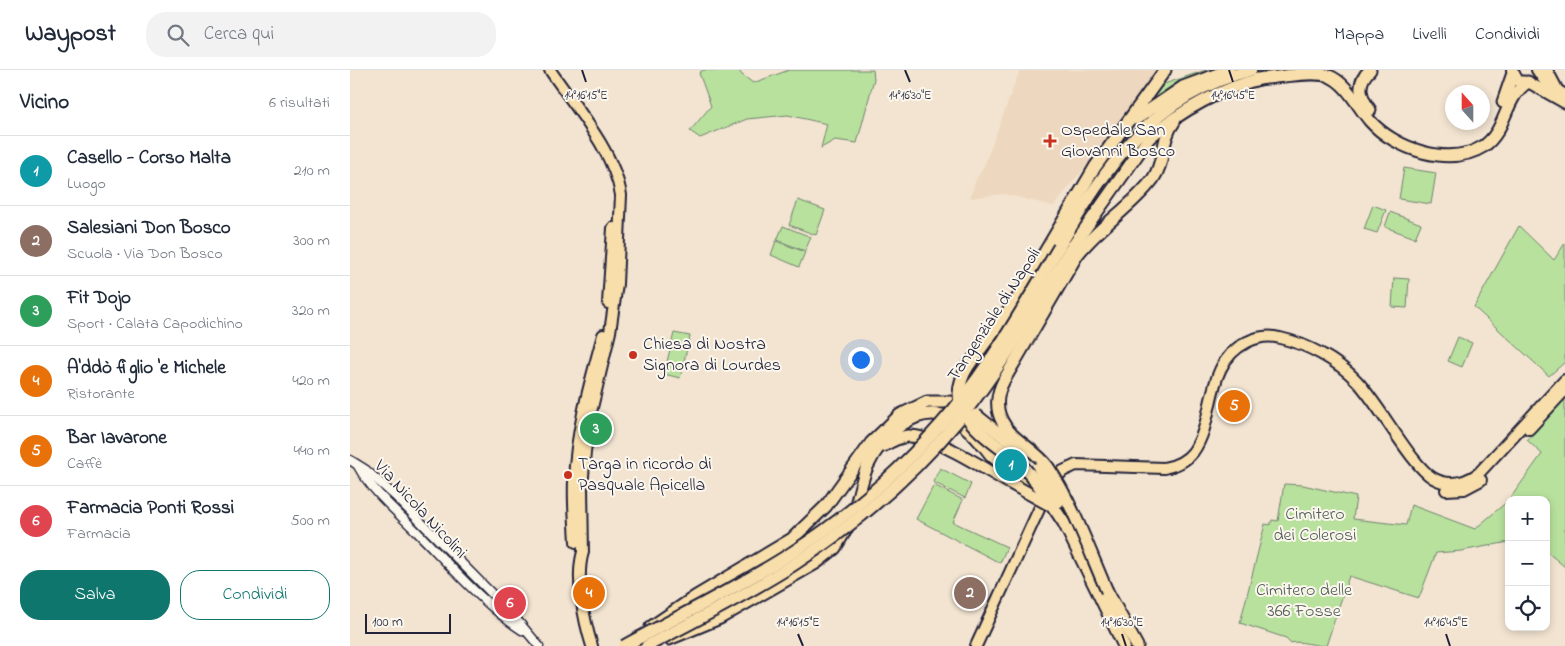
<!DOCTYPE html>
<html lang="it">
<meta charset="utf-8">
<style>
:root{--surface:#fff;--page:#f2f2f3;--text:#1f2937;--muted:#747a83;--line:#e0e1e3;--accent:#0f766e}
body{margin:0;font-family:"Indie Flower",sans-serif;background:var(--page);color:var(--text)}
.controls{position:absolute;right:15px;bottom:15px;display:grid;overflow:hidden;border-radius:10px;box-shadow:0 2px 8px #0003}
.controls button{width:45px;height:45px;display:grid;place-items:center;padding:0;border:0;border-bottom:1px solid var(--line);background:var(--surface);color:var(--text);font:25px sans-serif}
.compass{position:absolute;left:1095px;top:15px;width:45px;height:45px;border-radius:50%;background:var(--surface);box-shadow:0 2px 8px #0003;rotate:339deg}
.scale{position:absolute;left:15px;bottom:12px;width:86px;box-sizing:border-box;padding-left:5px;border:2px solid #22223b;border-top:0;font-size:14px;line-height:18px;white-space:nowrap;color:#22223b;-webkit-text-stroke:4px #fbf7ec;paint-order:stroke}
.you{position:absolute;left:510px;top:289px;width:18px;height:18px;margin:-12px;border:4px solid #fff;border-radius:50%;background:#1a73e8;box-shadow:0 0 0 8px #1a73e833}
.badge{display:grid;place-items:center;width:32px;height:32px;border-radius:50%;background:var(--accent);color:#fff;font-size:16px;font-weight:700}
.pin{position:absolute;translate:-50% -50%;border:2px solid #fff;box-shadow:0 1px 5px #0006}
.list{margin:0;padding:0;list-style:none}
h2{display:flex;justify-content:space-between;align-items:center;height:65px;margin:0;padding:0 20px;font-size:21px}
h2 small{font-size:16px;font-weight:400;color:var(--muted)}
.list li{display:grid;grid-template-columns:32px 1fr auto;gap:15px;align-items:center;box-sizing:border-box;height:70px;padding:0 20px;border-top:1px solid var(--line)}
.list b{display:block;font-size:19px;white-space:nowrap}
.list p{margin:0;font-size:16px;white-space:nowrap;color:var(--muted)}
.list em{font-size:16px;font-style:normal;color:var(--muted)}
.actions{display:flex;gap:10px;padding:15px 20px}
.actions a{flex:1;padding:11px 0;border:1px solid var(--accent);border-radius:20px;text-align:center;font-size:18px;color:var(--accent)}
.actions .main{background:var(--accent);color:#fff}
.icon{flex:none;width:28px;height:28px;fill:none;stroke:currentColor;stroke-width:2;stroke-linecap:round;stroke-linejoin:round}
.map{position:relative;flex:none;width:1215px;height:576px;overflow:hidden}
header{display:flex;align-items:center;gap:30px;box-sizing:border-box;height:70px;padding:0 25px;background:var(--surface);border-bottom:1px solid var(--line)}
header strong{font-size:24px}
nav{display:flex;gap:28px;margin-inline-start:auto;font-size:18px}
.search{width:350px;height:45px;background:var(--page);display:flex;align-items:center;gap:12px;box-sizing:border-box;padding:0 18px;border-radius:20px;color:var(--muted);font-size:19px}
main{display:flex}
aside{flex:1;background:var(--surface)}
.map>svg:first-child{display:block}
</style>
<header>
<strong>Waypost</strong>
<div class="search"><svg class="icon" aria-label="search" viewBox="0 0 24 24"><circle cx="10" cy="10" r="6"/><path d="M15 15l6 6"/></svg>Cerca qui</div>
<nav><a>Mappa</a><a>Livelli</a><a>Condividi</a></nav>
</header>
<main>
<aside>
<h2>Vicino<small>6 risultati</small></h2>
<ul class="list">
<li><span class="badge" style="background:#0f9aa8">1</span><div><b>Casello - Corso Malta</b><p>Luogo</p></div><em>210 m</em></li>
<li><span class="badge" style="background:#8d6e63">2</span><div><b>Salesiani Don Bosco</b><p>Scuola · Via Don Bosco</p></div><em>300 m</em></li>
<li><span class="badge" style="background:#2e9e5b">3</span><div><b>Fit Dojo</b><p>Sport · Calata Capodichino</p></div><em>320 m</em></li>
<li><span class="badge" style="background:#e8710a">4</span><div><b>A'ddò figlio 'e Michele</b><p>Ristorante</p></div><em>420 m</em></li>
<li><span class="badge" style="background:#e8710a">5</span><div><b>Bar Iavarone</b><p>Caffè</p></div><em>440 m</em></li>
<li><span class="badge" style="background:#e0444e">6</span><div><b>Farmacia Ponti Rossi</b><p>Farmacia</p></div><em>500 m</em></li>
</ul>
<div class="actions"><a class="main">Salva</a><a>Condividi</a></div>
</aside>
<div class="map">
<svg width="1215" height="576" viewBox="0 0 1215 576">
<rect width="100%" height="100%" fill="#f3e4d1"/>
<filter id="ink" filterUnits="userSpaceOnUse"><feTurbulence type="fractalNoise" baseFrequency=".02" numOctaves="2"/><feDisplacementMap in="SourceGraphic" scale="10" xChannelSelector="R" yChannelSelector="G"/><feConvolveMatrix kernelMatrix="1 2 1 2 8 2 1 2 1" color-interpolation-filters="sRGB"/></filter>
<g filter="url(#ink)">
<polygon fill="#edd7be" points="670,0 807,0 806,6 743,91 725,109 704,136 654,124 620,128 625,112 634,96"/>
<g fill="#b8e19d" stroke="#6d826c">
<polygon points="353,0 389,0 391,4 403,13 439,0 523,0 524,9 507,73 485,70 471,78 477,54 438,45 397,49 350,68 340,61 361,36 349,3"/>
<polygon points="856,0 866,0 830,14 798,33 814,14"/>
<polygon points="1054,98 1086,103 1081,134 1049,129"/>
<polygon points="448,130 475,140 466,165 439,155"/>
<polygon points="1023,135 1036,140 1027,163 1014,159"/>
<polygon points="1040,142 1071,154 1065,168 1035,157"/>
<polygon points="433,156 461,167 455,181 427,170"/>
<polygon points="1169,156 1204,190 1215,173 1215,292 1199,306 1124,237"/>
<polygon points="426,171 455,182 449,197 421,185"/>
<polygon points="1044,208 1059,209 1057,238 1042,237"/>
<polygon points="324,263 340,266 330,308 314,304"/>
<polygon points="1108,267 1122,273 1112,297 1098,291"/>
<polygon points="1215,328 1215,497 1196,481 1196,430 1159,430 1192,384 1177,370"/>
<polygon points="590,398 621,414 615,428 583,412"/>
<path d="M934,414L953,415L1006,427L1003,449L1056,455L1061,435L1125,459L1159,430V472L1111,481L1086,483L1069,528L999,506L976,576C966,576 948,570 941,573L936,568L890,553L915,454L920,455L922,450L928,451Z"/>
<polygon points="584,415 613,430 603,452 657,477 650,493 566,449"/>
</g>
<g fill="none" stroke-linecap="round" stroke-linejoin="round">
<g stroke="#22223b" stroke-width="11">
<g id="minor">
<polyline points="0,390 16,400 45,426 162,544 189,576"/>
<path d="M8,396C21,420 46,441 66,461C96,491 137,538 172,560"/>
</g>
</g>
<g stroke="#22223b" stroke-width="14">
<g id="major">
<path d="M200,0C225,37 264,81 271,125L267,214L260,262L241,342L235,382L232,418L233,482C225,508 234,550 242,576"/>
<polyline points="1162,0 1168,11 1178,12 1215,33"/>
<polyline points="1187,0 1196,13 1215,25"/>
<polyline points="1197,0 1206,17"/>
<polyline points="258,233 263,158"/>
<polyline points="1179,359 1215,320"/>
<polyline points="1096,420 1114,419 1131,410"/>
<path d="M226,472C225,452 223,431 224,411C226,361 240,313 253,265"/>
<path d="M626,576L702,411L713,401L726,395L814,398C825,396 836,391 843,382C867,349 853,294 897,272C907,267 919,265 930,268C957,274 987,290 1006,310C1028,332 1061,395 1083,408C1099,417 1115,413 1129,403L1215,310"/>
</g>
</g>
<g stroke="#22223b" stroke-width="15">
<g id="highway">
<path d="M1020,0C1006,13 1010,27 1020,40"/>
<path d="M907,9C926,8 963,0 979,6C997,13 1008,37 1020,51C1045,79 1099,98 1134,76C1157,60 1154,27 1178,12"/>
<polyline points="1153,32 1163,3"/>
<polyline points="786,49 833,17 879,0"/>
<path d="M709,177C759,93 800,27 901,0"/>
<path d="M718,183L799,68C831,40 872,18 913,8"/>
<path d="M727,185C749,156 781,138 803,109C815,92 811,69 824,52"/>
<polyline points="619,295 669,226 745,97 815,0"/>
<polyline points="627,367 641,385 688,427"/>
<path d="M533,376C541,371 549,367 558,366C585,365 636,400 660,413"/>
<polyline points="704,438 714,453 774,576"/>
<path d="M504,441C509,426 511,411 517,397C531,367 565,332 601,348C613,353 622,363 630,372"/>
<polyline points="757,521 787,576"/>
<polyline points="301,557 345,527 442,469 476,436 521,373 550,345 577,332 600,332"/>
<polyline points="319,569 370,548 466,493 485,478 498,456"/>
</g>
</g>
<use href="#minor" stroke="#fbf7ec" stroke-width="8"/>
<use href="#major" stroke="#f8deab" stroke-width="10"/>
<use href="#highway" stroke="#f8deab" stroke-width="11"/>
<g stroke="#22223b" stroke-width="15" stroke-linecap="butt">
<g id="highway-bridge">
<path d="M727,185L654,310C647,323 645,338 652,351C661,370 685,379 698,397C723,434 739,480 757,521"/>
<path d="M619,295C586,345 643,368 674,398C686,410 695,424 704,438"/>
<polyline points="626,345 666,377"/>
<polyline points="689,398 708,432"/>
<polyline points="660,413 698,434"/>
<path d="M274,576C329,546 387,518 440,484C501,445 557,395 604,339C645,289 676,233 709,177"/>
<path d="M297,576C346,550 396,525 443,495C505,455 563,405 610,348C652,297 684,239 718,183"/>
</g>
</g>
<use href="#highway-bridge" stroke="#f8deab" stroke-width="11"/>
</g>
</g>
<path fill="none" stroke="#22223b" stroke-width="2" d="M232,0L236,12M555,0L560,12M879,0L883,12M448,564L453,576M772,564L776,576M1096,564L1100,576"/>
<g fill="#c8321e" stroke="#fbf7ec" stroke-width="2">
<path d="M697.5 63.5h5v5h5v5h-5v5h-5v-5h-5v-5h5z"/>
<circle cx="283" cy="285" r="5"/>
<circle cx="218" cy="405" r="5"/>
</g>
<g text-anchor="middle" dominant-baseline="central" stroke-width="4" stroke-linejoin="round" paint-order="stroke">
<g font-size="18" fill="#22223b" stroke="#fbf7ec" text-anchor="start">
<text x="711" y="61">Ospedale San<tspan x="711" dy="21">Giovanni Bosco</tspan></text>
<text x="293" y="275">Chiesa di Nostra<tspan x="293" dy="21">Signora di Lourdes</tspan></text>
<text x="228" y="395">Targa in ricordo di<tspan x="228" dy="21">Pasquale Apicella</tspan></text>
</g>
<g font-size="18" fill="#22223b" stroke="#fbf7ec">
<text transform="translate(645 245) rotate(-57)">Tangenziale di Napoli</text>
<text transform="translate(70 440) rotate(47)">Via Nicola Nicolini</text>
</g>
<g font-size="18" fill="#4f5b58" stroke="#fbf7ec">
<text x="965" y="445">Cimitero<tspan x="965" dy="21">dei Colerosi</tspan></text>
<text x="954" y="521">Cimitero delle<tspan x="954" dy="21">366 Fosse</tspan></text>
</g>
</g>
<g font-size="12" text-anchor="middle" fill="#22223b" stroke="#fbf7ec" stroke-width="4" stroke-linejoin="round" paint-order="stroke">
<text x="560" y="29">14°16'30"E</text>
<text x="236" y="29">14°16'15"E</text>
<text x="883" y="29">14°16'45"E</text>
<text x="448" y="556">14°16'15"E</text>
<text x="772" y="556">14°16'30"E</text>
<text x="1096" y="556">14°16'45"E</text>
</g>
</svg>
<div class="controls">
<button>+</button>
<button>−</button>
<button><svg class="icon" aria-label="locate" viewBox="0 0 24 24"><circle cx="12" cy="12" r="6"/><path d="M12 2v4M12 18v4M2 12h4M18 12h4"/></svg></button>
</div>
<svg class="compass" viewBox="-18 -18 36 36"><path d="M0-13l5 13h-10z" fill="#e53935"/><path d="M0 13l5-13h-10z" fill="#747a83"/></svg>
<div class="scale">100 m</div>
<div class="you"></div>
<div class="pin badge" style="left:661px;top:395px;background:#0f9aa8">1</div>
<div class="pin badge" style="left:620px;top:523px;background:#8d6e63">2</div>
<div class="pin badge" style="left:246px;top:359px;background:#2e9e5b">3</div>
<div class="pin badge" style="left:239px;top:523px;background:#e8710a">4</div>
<div class="pin badge" style="left:884px;top:336px;background:#e8710a">5</div>
<div class="pin badge" style="left:160px;top:533px;background:#e0444e">6</div>
</div>
</main>
